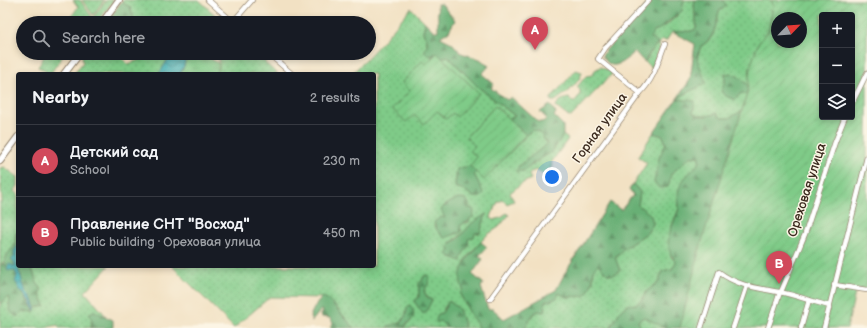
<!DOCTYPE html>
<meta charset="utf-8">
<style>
:root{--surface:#171b24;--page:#20242c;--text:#f1f3f6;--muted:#9ea1a6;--line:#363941;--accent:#d1495b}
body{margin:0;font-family:"Balsamiq Sans",sans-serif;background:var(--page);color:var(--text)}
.controls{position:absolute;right:12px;top:12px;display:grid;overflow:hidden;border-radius:4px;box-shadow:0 2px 6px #0003}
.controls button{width:36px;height:36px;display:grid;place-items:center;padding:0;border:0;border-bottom:1px solid var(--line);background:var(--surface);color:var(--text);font:20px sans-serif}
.compass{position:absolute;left:771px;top:12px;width:36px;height:36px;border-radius:50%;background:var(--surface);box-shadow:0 2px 6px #0003;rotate:65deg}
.you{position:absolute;left:552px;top:177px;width:14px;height:14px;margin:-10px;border:3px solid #fff;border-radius:50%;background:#1a73e8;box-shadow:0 0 0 6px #1a73e833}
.badge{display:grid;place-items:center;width:26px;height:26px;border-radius:50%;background:var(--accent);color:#fff;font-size:13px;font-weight:700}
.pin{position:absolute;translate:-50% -33px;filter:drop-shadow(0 1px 2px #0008)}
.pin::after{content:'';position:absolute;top:21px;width:14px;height:12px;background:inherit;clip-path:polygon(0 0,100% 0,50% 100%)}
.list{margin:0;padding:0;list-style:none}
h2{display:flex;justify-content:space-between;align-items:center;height:52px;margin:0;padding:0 16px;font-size:17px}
h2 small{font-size:13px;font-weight:400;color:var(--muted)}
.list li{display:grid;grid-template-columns:26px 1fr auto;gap:12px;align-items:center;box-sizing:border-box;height:72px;padding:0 16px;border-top:1px solid var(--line)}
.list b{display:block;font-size:15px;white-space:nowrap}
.list p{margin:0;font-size:13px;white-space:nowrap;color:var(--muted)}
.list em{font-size:13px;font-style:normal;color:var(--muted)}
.icon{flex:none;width:22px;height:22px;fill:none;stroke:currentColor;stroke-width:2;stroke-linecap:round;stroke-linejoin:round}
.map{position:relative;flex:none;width:867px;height:328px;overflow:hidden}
.search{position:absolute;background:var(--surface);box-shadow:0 2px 6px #0003;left:16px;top:16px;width:360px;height:44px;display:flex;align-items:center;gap:10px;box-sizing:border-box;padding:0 14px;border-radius:22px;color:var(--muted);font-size:15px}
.panel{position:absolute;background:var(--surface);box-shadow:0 2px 6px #0003;left:16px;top:72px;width:360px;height:196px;border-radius:4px}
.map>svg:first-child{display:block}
</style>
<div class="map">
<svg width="867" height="328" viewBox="0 0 867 328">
<defs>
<pattern id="grass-dots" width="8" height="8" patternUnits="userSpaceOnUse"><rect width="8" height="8" fill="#7fcb88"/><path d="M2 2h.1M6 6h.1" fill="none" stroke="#6fae75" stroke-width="1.8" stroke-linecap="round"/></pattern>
<pattern id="forest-firs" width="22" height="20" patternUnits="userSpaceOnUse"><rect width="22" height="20" fill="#67af74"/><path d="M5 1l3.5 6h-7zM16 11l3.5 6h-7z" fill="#568f5f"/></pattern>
<pattern id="wetland-marsh" width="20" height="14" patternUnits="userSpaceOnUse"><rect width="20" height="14" fill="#7fcb88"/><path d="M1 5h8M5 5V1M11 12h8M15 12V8" fill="none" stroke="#6fae75"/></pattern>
<pattern id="garden-furrows" width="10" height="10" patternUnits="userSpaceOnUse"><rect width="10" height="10" fill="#7fcb88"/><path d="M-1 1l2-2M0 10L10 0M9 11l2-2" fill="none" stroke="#6fae75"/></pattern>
<pattern id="water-waves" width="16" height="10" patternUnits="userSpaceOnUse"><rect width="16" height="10" fill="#39abb1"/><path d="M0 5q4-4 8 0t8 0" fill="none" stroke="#318b8f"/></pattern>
</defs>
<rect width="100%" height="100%" fill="#fcf5e5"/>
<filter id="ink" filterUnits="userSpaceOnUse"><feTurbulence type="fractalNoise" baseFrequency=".025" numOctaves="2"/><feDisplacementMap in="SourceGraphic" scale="8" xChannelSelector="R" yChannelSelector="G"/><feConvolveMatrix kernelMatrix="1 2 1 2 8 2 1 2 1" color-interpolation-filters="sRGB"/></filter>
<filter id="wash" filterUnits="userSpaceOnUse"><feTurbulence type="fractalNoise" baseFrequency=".012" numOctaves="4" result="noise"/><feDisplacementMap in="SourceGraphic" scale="16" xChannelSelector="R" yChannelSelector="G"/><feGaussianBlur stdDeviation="0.9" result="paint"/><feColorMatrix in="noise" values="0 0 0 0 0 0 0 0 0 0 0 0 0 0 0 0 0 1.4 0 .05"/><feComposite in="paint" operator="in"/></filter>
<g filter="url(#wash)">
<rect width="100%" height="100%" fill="#f2e1c3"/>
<g fill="url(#grass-dots)" stroke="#5d7a53" fill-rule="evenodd">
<polygon points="73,0 80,0 92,17 87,23 67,23 78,7"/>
<polygon points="82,0 104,0 93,15"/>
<polygon points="106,0 114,0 97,23 89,23"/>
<polygon points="123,0 199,0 224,23 135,23 130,7 121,2"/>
<path d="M684,0H695C692,10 698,19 696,29C689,33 680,31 672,32L666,41L663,40L660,42L659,49L652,69L645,62C650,55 651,49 658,44L649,39L655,30L665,26L678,15Z"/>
<path d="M722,0H772L773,5L769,30L758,44L750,68L748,86L739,77L725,74V81L740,94H747L742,111L729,118H722L716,113C698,122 690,111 677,99L698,86L704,79L697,58L701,46C718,37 713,26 719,12C720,9 724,6 726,4Z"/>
<path d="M411,8L425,22L423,33L427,39V55L433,56L426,65L422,62L402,83L410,91L392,109C399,111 407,114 414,114C430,114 443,105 457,116L479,93L442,58L448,56L477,86L516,117L509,119L495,106L466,137L475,146L477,158L470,166L457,169L455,187L466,191L473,197L483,194L474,174L476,172L484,179L532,130C540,131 543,137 547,144L519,166L533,165L539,159L552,152L563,135L568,139L551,163L553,166L546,176L536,170L531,172L529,175L531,179L521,184L510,193L514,201L507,204L503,200L498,202L492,214L491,218L494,220L503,217L506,213L509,215L499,227L487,235L469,255L465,262L463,289L460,294L473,319L476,322L478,328H465L459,309L449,301L444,308L440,321L446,327L445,328H405V325L412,320L406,311C408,322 397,325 388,326L387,328H354L335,306L325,298L270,297L234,328L172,266H374V74H352L382,42ZM458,198L468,208L469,219L468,223H464L460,226L461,232L447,237L441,235L434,225L436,221L445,218L443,212L444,206ZM486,215L480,233H475L468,239C470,250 463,253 455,259L450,251V243C464,235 470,222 486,215ZM423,279C424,287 423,296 432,300L427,308L420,310L415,302L419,297V284Z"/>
<polygon points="46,53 65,53 50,74 47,74 45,70 38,67"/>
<polygon points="85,53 120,53 122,58 128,64 139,60 139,53 173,53 173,57 168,59 159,74 74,74 83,62 82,57"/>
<polygon points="221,53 257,53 265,60 265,63 278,74 214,74 219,68 219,56"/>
<path d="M600,67L611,71L613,73L571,117L566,115L556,107C557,101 563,99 569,98L571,101L574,102L580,95V90L577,87L586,76L592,75L595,70Z"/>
<path d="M576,70L582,72C580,83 564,95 555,101H551V98Z"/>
<polygon points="653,133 663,136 666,144 659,158 658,167 671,174 690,157 698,156 700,162 686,177 678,198 679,208 671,228 671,257 676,262 672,269 662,271 659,282 647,291 642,300 637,304 627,305 621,310 610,328 525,328 533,314 538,311 544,312 546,309 544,304 546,300 552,300 559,293 566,297 585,296 593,281 593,270 598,265 620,270 615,258 623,249 647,233 653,224 638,205 640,192 633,184 647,163 638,157"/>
<path d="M4,167L18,177V186L14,191L18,194V233H16C15,237 16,243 14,247C12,250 2,264 0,265V202L2,203L0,168Z"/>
<polygon points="31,266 109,266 85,292 106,316 99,314 92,319 91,328 84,327 83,328 59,328 58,325 44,328 0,328 0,304 8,297 10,298 9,305 23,311 35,312 35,308 45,306 40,293 41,288 37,283"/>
<polygon points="644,317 664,327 665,328 641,328 638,321"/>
</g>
<g fill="url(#forest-firs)" stroke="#516c49">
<path d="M651,0H684L682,11L658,30H655L650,38L658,43C651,49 649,55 644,62L635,52C628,57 618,69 609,64C606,62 604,58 602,56L605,51Z"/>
<path d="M695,0H722L726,4L725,7L719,11C716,25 715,38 701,46L697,58L706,84L686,93L677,99L695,101L693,113C702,117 707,117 716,113L722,118H729L742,111L700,248L680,328H665L644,317L638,321L641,328H610L621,310L627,305L637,304L642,300L647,291L659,282L662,271L672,269L676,262C664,247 668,236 675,219C676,215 679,211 679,207C679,201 677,195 679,189C682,178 693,170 700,162L698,156L690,157L671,174L668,187L659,188L654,182L659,158L666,143L663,136L653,133L690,80L695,44L672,32C680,31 689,33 696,29C698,19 692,10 695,0Z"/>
<polygon points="121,2 130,7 135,23 106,23"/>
<path d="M437,4H442L447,11L455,20L449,31L440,37L452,43L461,53L480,59L489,66L482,74L494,84L491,88L507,100L511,97L538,122H542L547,119L540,112L550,105L556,113L554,116L563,125V135L552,152L540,159L524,171L516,172L519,166L547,144C543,137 540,131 532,130L526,135L509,119L515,116L477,86L448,56L442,58L437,53L433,56L427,55L424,52C428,44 429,41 423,33L425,22L434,31H438C438,21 438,13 437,4Z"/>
<polygon points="731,73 739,77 748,86 747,94 740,94 735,100 726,96 721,92 725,81 725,74"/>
<polygon points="470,166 476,172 474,174 484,194 481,197 473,197 466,191 455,187 457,169"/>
<path d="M633,184L640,192L638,205L651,215L653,224L647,233L623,249L615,257L620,271L613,275L607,274L598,265L593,270C593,281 592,287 585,296L566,297L559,293L557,298L552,300L546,301L544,304L546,309L543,312L538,311L533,314L525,328H478L476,322L473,319L460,294L463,289C454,270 471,254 481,242L487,247L479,256L483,259L472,274L483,283L481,287L488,309H493L504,319L556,290L565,273L610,202L621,210L633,195L629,190Z"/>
<polygon points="458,198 466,199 469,204 468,208 472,208 474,212 473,217 469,219 470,221 464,223 460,226 461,232 444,238 437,230 434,222 441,217 445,218 441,210 444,206"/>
<path d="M486,214L480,233H475L474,237L468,239C470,249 467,246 463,254C462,256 461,258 461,261L449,256L447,253L450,251L449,248L450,243L458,239L472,223Z"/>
<polygon points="16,233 18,233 18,245 14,251 15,266 11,265 11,270 15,271 23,293 35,312 23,311 17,317 11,312 9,305 10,298 8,297 0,304 0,265 4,263 7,255 15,245"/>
<path d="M18,266H31L37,283L41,288L40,294L45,306L35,308C32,299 30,298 25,291C22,286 22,280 21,275C19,272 18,270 18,266Z"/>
<path d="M429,275C429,281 429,286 424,290C425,295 427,298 432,300L426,312L423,314L414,301L419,297V284L423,279L424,276Z"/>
<path d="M323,297L329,300L354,328H332L330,326L333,323L330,318L322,317L321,315L323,311L322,309L312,321L310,317C313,309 316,303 323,297Z"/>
<polygon points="449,301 459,309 465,328 445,328 446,327 440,321 437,323 436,320 438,314 442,313"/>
<path d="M410,305C417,315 414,319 405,325V328H387L388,326L401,323L406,314L407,307Z"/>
<polygon points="94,311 113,320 113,328 91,328 92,319 90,317 90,313"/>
</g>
<path fill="url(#wetland-marsh)" stroke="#5d7a53" d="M189,53H206L211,59L218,63C219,69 218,70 214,74H180C183,68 186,64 185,57H187Z"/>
<g fill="url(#garden-furrows)" stroke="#5d7a53" fill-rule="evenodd">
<path d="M772,0H867V290L856,289L847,328H680L700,248L747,94L750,68L758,44L769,30L773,5ZM822,15H852V117H822ZM777,18H801V42H777Z"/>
<polygon points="437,53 479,93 457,117 453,113 446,119 437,111 424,124 414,115 406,122 392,109 410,91 402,83 422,61 426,64"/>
<polygon points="495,106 526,135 484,180 470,166 477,157 470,151 475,146 466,137"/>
</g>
<g fill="url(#water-waves)" stroke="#3a6a68">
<path d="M173,53H182L184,57H185C186,64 183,68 180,74H159L168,59L173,57Z"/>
<polygon points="18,245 18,268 26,292 31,297 35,308 35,312 30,302 23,293 21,292 15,281 17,276 15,271 11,270 8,271 7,268 9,264 15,266 14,262 11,260 14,257 14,251"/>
</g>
</g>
<g filter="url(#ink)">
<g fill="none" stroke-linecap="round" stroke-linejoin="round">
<g stroke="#968670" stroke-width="6">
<g id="street">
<polyline points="208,0 234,23"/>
<polyline points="233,22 252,0"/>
<polyline points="268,53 292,74"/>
<polyline points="640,93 598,59 606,47 649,0"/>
<polyline points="852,103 867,73"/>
<polyline points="834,285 867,290"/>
<polyline points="781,292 805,234 835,142 845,117"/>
<path d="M490,299L640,93C654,79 658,62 665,44"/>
<path d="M701,328L719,272C737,286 758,288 779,292C796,295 813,302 830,306"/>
<polyline points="733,328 747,286"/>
<polyline points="768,328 780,292"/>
<polyline points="801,328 809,300"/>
<polyline points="824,328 867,157"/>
</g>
</g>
<g stroke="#968670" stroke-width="8">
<g id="secondary">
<polyline points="102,23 119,0"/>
<polyline points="64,74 80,53"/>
<polyline points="0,161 18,137"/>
</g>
</g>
<use href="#street" stroke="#fff" stroke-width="4.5"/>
<use href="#secondary" stroke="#fff" stroke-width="6"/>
</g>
</g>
<g text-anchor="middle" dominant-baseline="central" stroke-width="3" stroke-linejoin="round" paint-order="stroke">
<g font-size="13" fill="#3b2a1e" stroke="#fcf5e5">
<text transform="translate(600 128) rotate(-54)">Горная улица</text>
<text transform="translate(807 190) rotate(-72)">Ореховая улица</text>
</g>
</g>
</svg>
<div class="controls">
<button>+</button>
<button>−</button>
<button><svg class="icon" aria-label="layers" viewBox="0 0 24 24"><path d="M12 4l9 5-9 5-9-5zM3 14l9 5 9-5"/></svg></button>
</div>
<svg class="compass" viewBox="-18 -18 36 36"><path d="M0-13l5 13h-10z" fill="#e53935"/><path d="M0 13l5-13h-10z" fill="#9ea1a6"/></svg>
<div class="you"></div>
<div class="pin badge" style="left:535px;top:50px">A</div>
<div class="pin badge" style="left:779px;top:284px">B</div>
<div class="search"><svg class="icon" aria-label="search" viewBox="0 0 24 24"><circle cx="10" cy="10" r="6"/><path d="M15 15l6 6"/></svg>Search here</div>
<section class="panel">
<h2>Nearby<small>2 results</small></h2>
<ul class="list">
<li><span class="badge">A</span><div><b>Детский сад</b><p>School</p></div><em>230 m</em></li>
<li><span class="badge">B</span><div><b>Правление СНТ &quot;Восход&quot;</b><p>Public building · Ореховая улица</p></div><em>450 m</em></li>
</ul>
</section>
</div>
